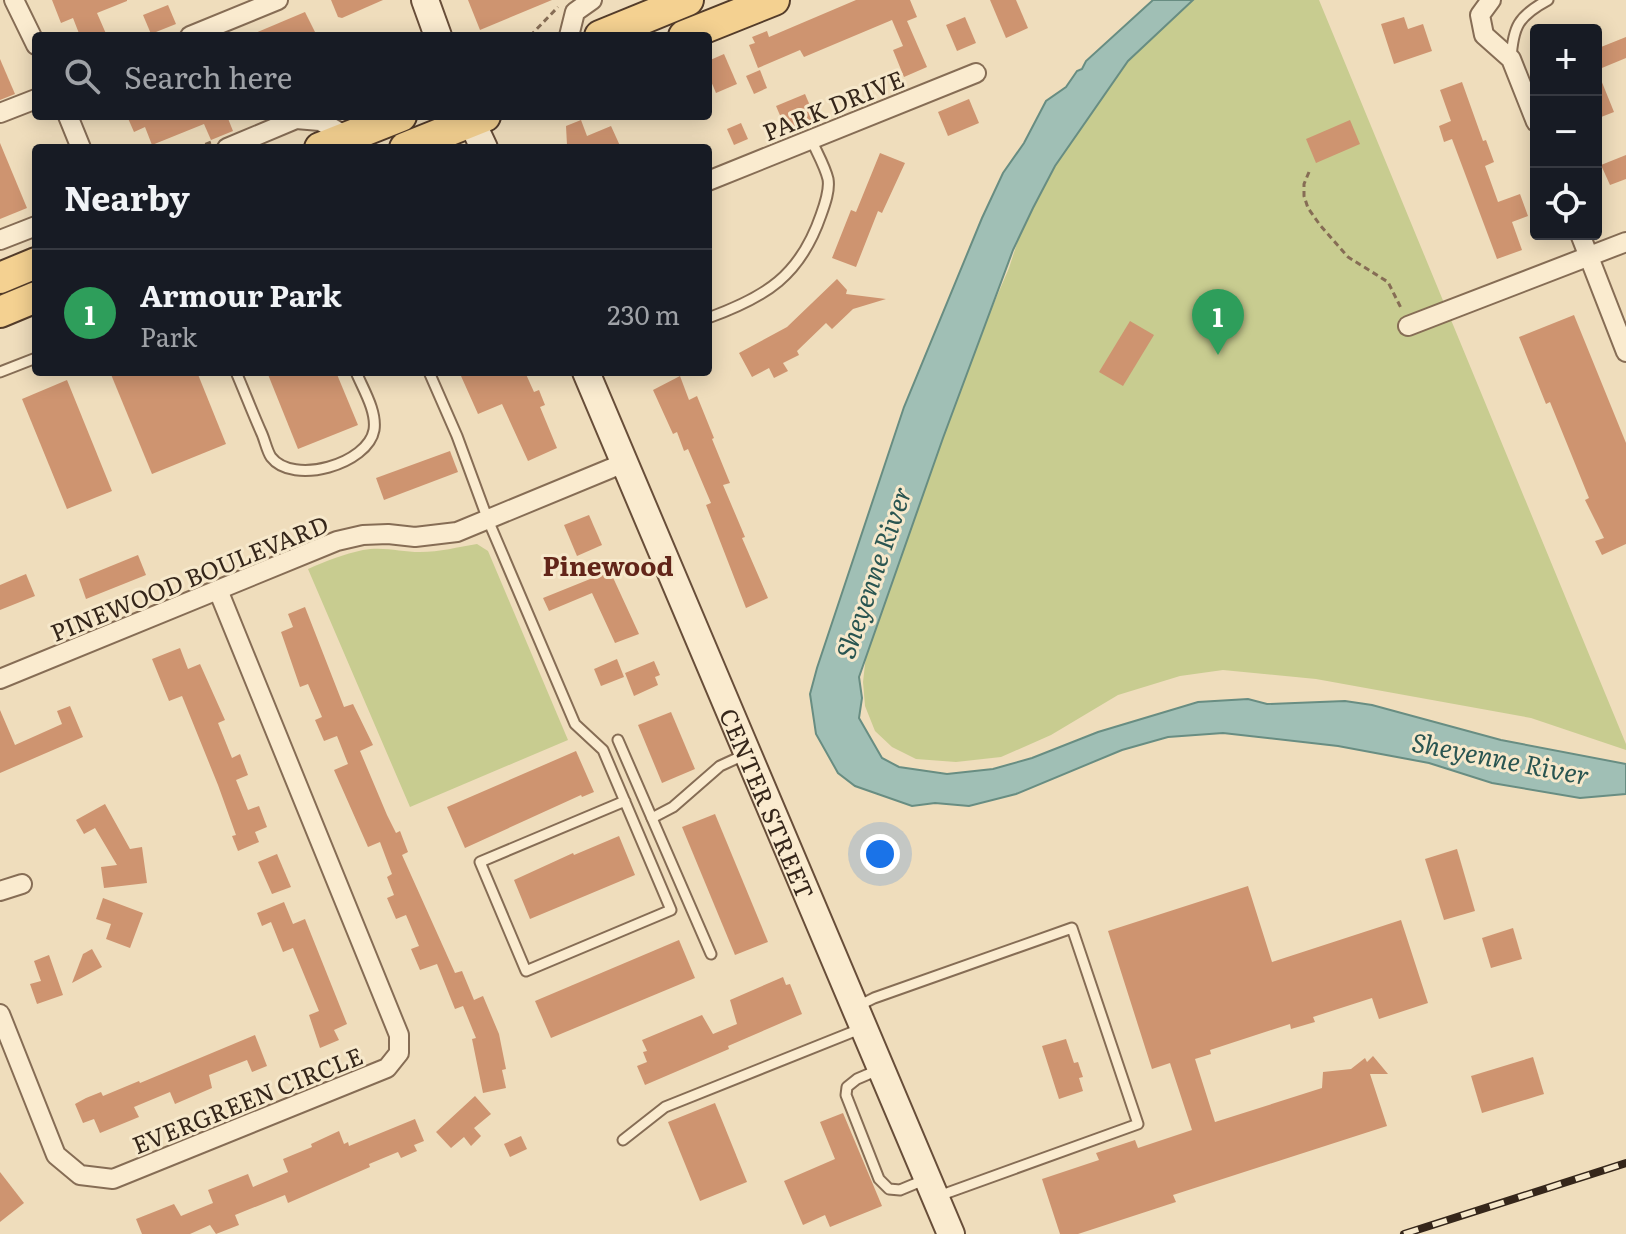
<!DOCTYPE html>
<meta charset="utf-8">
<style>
:root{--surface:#171b24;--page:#242831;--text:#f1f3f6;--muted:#9ea1a6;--line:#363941;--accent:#8c9099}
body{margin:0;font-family:Literata,serif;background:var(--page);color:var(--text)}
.controls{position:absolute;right:24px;top:24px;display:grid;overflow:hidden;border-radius:8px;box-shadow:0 4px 20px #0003}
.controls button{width:72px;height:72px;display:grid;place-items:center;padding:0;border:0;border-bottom:2px solid var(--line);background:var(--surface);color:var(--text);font:40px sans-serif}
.you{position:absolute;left:880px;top:854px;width:28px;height:28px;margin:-20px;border:6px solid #fff;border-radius:50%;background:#1a73e8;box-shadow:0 0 0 12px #1a73e833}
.badge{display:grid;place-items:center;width:52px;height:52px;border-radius:50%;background:var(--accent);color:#fff;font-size:26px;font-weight:700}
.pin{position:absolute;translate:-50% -66px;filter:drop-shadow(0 2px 4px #0008)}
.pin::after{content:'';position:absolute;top:42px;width:28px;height:24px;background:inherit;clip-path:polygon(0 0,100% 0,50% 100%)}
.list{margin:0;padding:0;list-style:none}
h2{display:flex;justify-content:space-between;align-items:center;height:104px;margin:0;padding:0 32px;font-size:34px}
h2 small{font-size:26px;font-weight:400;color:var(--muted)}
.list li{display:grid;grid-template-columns:52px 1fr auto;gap:24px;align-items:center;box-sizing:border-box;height:128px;padding:0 32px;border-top:2px solid var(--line)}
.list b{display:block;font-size:30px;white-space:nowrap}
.list p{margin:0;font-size:26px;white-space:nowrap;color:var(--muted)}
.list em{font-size:26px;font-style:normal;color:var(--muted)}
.icon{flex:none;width:44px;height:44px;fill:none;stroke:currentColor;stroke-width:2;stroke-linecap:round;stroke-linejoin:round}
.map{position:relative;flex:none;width:1626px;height:1234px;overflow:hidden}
.search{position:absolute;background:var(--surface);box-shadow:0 4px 20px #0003;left:32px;top:32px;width:680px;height:88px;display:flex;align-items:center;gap:20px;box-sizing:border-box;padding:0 28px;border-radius:8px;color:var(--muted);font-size:30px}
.panel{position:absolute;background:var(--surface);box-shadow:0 4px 20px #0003;left:32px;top:144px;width:680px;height:232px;border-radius:8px}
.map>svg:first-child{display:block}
</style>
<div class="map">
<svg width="1626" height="1234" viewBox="0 0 1626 1234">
<rect width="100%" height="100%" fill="#efddbc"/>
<g fill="#c8cc90">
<polygon points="1183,0 1319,0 1626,744 1626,750 1531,718 1316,679 1223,670 1180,676 1118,695 1051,735 1001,757 956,762 916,759 892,747 875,731 865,706 863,682 866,655 934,443 1009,268 1030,203 1064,124"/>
<path d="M477,544L488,551L568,740L410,807L308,569C326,561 344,554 363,550C383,546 401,552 420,552C440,552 458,547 477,544Z"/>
</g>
<polygon fill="#a0bfb5" stroke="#688d82" stroke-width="2" points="1153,0 1193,0 1128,61 1055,166 1033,208 1013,250 943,438 859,677 862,698 859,718 882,758 899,767 947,774 993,769 1032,758 1098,732 1198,702 1248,699 1267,704 1345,701 1372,705 1501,740 1626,764 1626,794 1580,798 1492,783 1429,763 1338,746 1223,733 1168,737 1122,750 1016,794 969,806 935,803 912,806 855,786 838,773 816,734 810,694 817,668 904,407 982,218 1003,173 1024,143 1046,101 1066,87 1077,71 1082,69 1086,61"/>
<g fill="#ce9470">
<polygon points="52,0 127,0 127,1 97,13 107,36 80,36 73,18 61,23"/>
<polygon points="331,0 383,0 342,18 338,17"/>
<polygon points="468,0 552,0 480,30"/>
<polygon points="856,0 910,0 917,17 907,21 927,67 904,77 893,50 903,46 892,20 804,57 800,50 758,68 749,45 755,43 752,37 767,31 769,37"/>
<polygon points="990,0 1016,0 1028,28 1006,38"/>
<polygon points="168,5 176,24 151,34 143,15"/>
<polygon points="305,12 317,36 248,36"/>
<polygon points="965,17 976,43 957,51 946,25"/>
<polygon points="1404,17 1408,29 1423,24 1432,51 1394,64 1381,24"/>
<polygon points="1626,37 1626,58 1597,70 1614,112 1596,119 1596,49"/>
<polygon points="724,54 737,84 716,93 708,74 708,61"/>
<polygon points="0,59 15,94 0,100"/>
<polygon points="760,70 767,88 754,94 746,76"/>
<polygon points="1462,82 1483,141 1486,140 1494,162 1485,166 1498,202 1520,194 1528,216 1512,222 1522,250 1497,259 1452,139 1444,142 1439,126 1451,121 1440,90"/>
<polygon points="805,94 817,122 788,134 776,106"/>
<polygon points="969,99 979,123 948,136 938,112"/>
<polygon points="127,116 227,116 233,131 211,140 204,124 152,145 145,127 134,132"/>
<polygon points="581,120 587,136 611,126 621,148 559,148 567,145 566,126"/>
<polygon points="1350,120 1360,144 1316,163 1306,139"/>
<polygon points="741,123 748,139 734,145 727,129"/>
<polygon points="0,143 27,208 0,219"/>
<polygon points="880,153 905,163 882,213 878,211 856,267 832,258 851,210 856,212"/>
<polygon points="1626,155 1626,179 1610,185 1601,165"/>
<polygon points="837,279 847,290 846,294 886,299 853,309 832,329 826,323 797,351 799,355 783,363 788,371 774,378 769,368 752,377 739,353 787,327"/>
<polygon points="1574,315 1626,443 1626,544 1602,555 1595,541 1604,538 1585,500 1589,498 1550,402 1546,404 1519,337"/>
<polygon points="1130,321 1154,335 1123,386 1099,372"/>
<polygon points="110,372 197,372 226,444 152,474"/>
<polygon points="267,372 336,372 358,425 298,449"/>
<polygon points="470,372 525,372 534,392 539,390 545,405 540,407 557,448 528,461 502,404 478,414 461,376"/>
<polygon points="680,376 689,400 697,396 714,438 712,439 730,483 723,485 745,537 742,538 768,598 746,608 706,505 711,503 688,449 684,451 677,432 673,434 653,390"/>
<polygon points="67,380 112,491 67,509 22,399"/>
<polygon points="450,451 458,472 384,500 376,478"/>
<polygon points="589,515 602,545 577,556 564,525"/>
<polygon points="138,555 146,575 86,599 79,579"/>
<polygon points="610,571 639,634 615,643 592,593 549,611 543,598"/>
<polygon points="26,574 35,596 0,610 0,585"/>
<polygon points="305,607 344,707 353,704 373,745 360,751 387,815 396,833 400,831 408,852 402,855 455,973 462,971 474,1000 483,996 499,1034 506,1069 502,1070 506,1088 483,1093 472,1039 476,1038 463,1006 455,1009 437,964 420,970 411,949 419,946 406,915 396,919 387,898 394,895 387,877 392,874 380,842 368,847 334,770 348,764 337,736 324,741 315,720 322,717 308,684 300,687 281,632 293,627 288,614"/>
<polygon points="180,648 188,669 200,664 225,720 218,723 232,758 240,754 248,775 236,780 248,810 259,806 267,827 255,832 259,842 238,851 232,836 236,835 218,785 182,696 169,701 152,659"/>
<polygon points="617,659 624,677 601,686 594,669"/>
<polygon points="654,661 660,675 655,677 658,685 634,696 625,673"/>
<polygon points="70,706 83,737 0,773 0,710 15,745 62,724 57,711"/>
<polygon points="671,712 695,769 662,783 638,725"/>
<polygon points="576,751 594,792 582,797 581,795 465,848 447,807"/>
<polygon points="105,804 130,849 142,847 147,883 104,888 101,867 117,865 95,828 84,834 76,820"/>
<polygon points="715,814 768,942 735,955 682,827"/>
<polygon points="619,836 635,875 530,919 514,880 573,853 574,855"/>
<polygon points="1457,849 1475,911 1444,920 1425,859"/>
<polygon points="277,854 291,887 272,894 258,862"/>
<polygon points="1248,886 1272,962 1401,920 1428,1003 1379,1019 1372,998 1313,1017 1315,1022 1291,1029 1290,1024 1210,1050 1211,1054 1195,1059 1215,1122 1322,1088 1323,1072 1351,1069 1365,1058 1367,1062 1373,1056 1388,1074 1370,1074 1387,1126 1173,1195 1176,1202 1078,1234 1060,1234 1042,1179 1099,1160 1096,1153 1135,1140 1138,1148 1192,1130 1170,1063 1152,1069 1108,931"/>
<polygon points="103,898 143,913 130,948 106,939 111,924 96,919"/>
<polygon points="284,902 293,924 305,919 347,1024 334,1030 339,1040 320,1048 309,1015 319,1011 293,948 283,952 271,922 262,926 257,913"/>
<polygon points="1513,928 1522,959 1491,968 1482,938"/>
<polygon points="679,940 695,978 551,1038 535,1001"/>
<polygon points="92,949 102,967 72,983 83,954"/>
<polygon points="49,955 63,995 37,1004 30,984 41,981 34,961"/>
<polygon points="783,977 786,985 790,984 802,1014 728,1046 729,1049 645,1085 637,1066 647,1062 643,1052 647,1051 642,1040 702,1015 713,1034 737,1024 730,1000"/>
<polygon points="255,1035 267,1066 252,1072 247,1060 209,1075 212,1088 175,1104 170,1092 134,1107 139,1117 100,1133 94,1119 83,1123 75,1104 86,1098 101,1092 103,1096 139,1081 140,1083"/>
<polygon points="1066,1039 1074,1063 1078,1062 1083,1077 1079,1078 1083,1091 1059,1099 1042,1046"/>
<polygon points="1533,1057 1544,1094 1482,1113 1471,1076"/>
<polygon points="475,1096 491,1114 474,1128 481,1136 471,1146 464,1137 451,1148 436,1132"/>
<polygon points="715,1103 747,1182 700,1201 668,1122"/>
<polygon points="843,1113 882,1206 830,1227 825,1215 803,1225 784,1181 835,1159 820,1122"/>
<polygon points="415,1119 424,1141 414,1145 417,1151 401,1158 398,1152 369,1164 370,1167 288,1203 285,1195 235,1215 239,1225 216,1234 210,1225 190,1234 142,1234 136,1219 174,1204 181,1216 213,1203 208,1190 248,1174 253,1187 288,1172 283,1159 312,1147 311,1144 339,1131 344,1144 348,1142 349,1146"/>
<polygon points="521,1136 527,1149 510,1157 504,1144"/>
<polygon points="0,1172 24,1203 0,1222"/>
</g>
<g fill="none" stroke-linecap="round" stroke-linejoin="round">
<g stroke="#866d55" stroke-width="13">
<g id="lane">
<path d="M1511,59C1513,27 1518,16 1548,0"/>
<path d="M708,318C766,297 800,276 821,215C825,204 830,190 828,179C825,166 816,151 811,139"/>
<polyline points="0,372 36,358"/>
<path d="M236,372C245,393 253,414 262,434C265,441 267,451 271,457C293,486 368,464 374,430C377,411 363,389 356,372"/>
<polyline points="429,372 457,436 488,520 575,724 603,750 671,910 526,971 480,862 625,801"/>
<polyline points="618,740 711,954"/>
<polyline points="652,818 673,807 720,766 744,755"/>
<polyline points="858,1006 874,998 1072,928 1138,1124 936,1197"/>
<polyline points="878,1070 857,1079 847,1087 846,1095 879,1179 889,1189 900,1190 924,1180"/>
<polyline points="623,1140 665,1107 860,1029"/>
</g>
</g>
<g stroke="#866d55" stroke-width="22">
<g id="street">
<polyline points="14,0 36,45"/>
<polyline points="1491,0 1480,15 1484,35 1511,59 1536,122"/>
<polyline points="190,36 278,0"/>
<polyline points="569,36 575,12 592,0"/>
<polyline points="0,113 36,99"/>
<polyline points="68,116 81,148"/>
<polyline points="227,148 296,119 320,121 348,137"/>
<polyline points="708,181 976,73"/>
<polyline points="1580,234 1626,352"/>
<polyline points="0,240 36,226"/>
<polyline points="1408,326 1626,242"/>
<polyline points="0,679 337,541 363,535 388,534 415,537 457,532 624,463"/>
<polyline points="0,891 22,884"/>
<polyline points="0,1014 56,1155 80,1175 113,1179 387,1068 399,1053 399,1035 218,590"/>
</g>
</g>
<g stroke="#684e39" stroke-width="30">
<g id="secondary">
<polyline points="425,0 438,36"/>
<polyline points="469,116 484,148"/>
<path id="s1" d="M586,372L951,1234"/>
</g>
</g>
<g stroke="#533c2a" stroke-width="34">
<g id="primary">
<polyline points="600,36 688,0"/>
<polyline points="684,36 774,0"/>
<polyline points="320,148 401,116"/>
<polyline points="405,148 485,116"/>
<polyline points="0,278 36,263"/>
<polyline points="0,312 36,297"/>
</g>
</g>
<g stroke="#866d55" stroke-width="3" stroke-dasharray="6 4" stroke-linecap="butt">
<polyline points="530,36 558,7"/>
<polyline points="196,148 211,142"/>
<polyline points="1309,172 1304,184 1304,196 1308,208 1320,225 1348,257 1388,282 1402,310"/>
</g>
<use href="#lane" stroke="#faebcf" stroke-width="9"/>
<use href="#street" stroke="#faebcf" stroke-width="18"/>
<use href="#secondary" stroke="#faebcf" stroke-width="26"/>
<use href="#primary" stroke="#f4d191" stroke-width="30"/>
<g stroke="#35261a" stroke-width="8">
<polyline id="rail" points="1404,1234 1626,1163"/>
</g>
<use href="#rail" stroke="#f6e8cb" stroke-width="5" stroke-dasharray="15" stroke-linecap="butt"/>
</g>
<g text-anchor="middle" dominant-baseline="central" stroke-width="6" stroke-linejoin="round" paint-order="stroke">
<g font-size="24" fill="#35261a" stroke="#f6e8cb">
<text transform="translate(833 104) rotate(-22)">PARK DRIVE</text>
<text transform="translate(189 577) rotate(-22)">PINEWOOD BOULEVARD</text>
<text stroke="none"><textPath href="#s1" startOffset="468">CENTER STREET</textPath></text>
<text transform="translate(247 1099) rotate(-22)">EVERGREEN CIRCLE</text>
</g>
<g font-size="26" font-weight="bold" fill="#622519" stroke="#f6e8cb">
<text x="608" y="564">Pinewood</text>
</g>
<g font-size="26" font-style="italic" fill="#295551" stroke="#f6e8cb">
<text transform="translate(872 572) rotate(-71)">Sheyenne River</text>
<text transform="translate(1501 757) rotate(11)">Sheyenne River</text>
</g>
</g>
</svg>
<div class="controls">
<button>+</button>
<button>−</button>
<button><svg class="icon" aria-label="locate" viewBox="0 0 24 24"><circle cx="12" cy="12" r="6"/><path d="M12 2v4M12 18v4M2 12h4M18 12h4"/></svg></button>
</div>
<div class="you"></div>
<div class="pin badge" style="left:1218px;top:355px;background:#2e9e5b">1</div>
<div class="search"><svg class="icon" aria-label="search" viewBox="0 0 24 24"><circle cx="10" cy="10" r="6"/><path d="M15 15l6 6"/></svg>Search here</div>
<section class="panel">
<h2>Nearby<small></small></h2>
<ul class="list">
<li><span class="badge" style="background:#2e9e5b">1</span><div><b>Armour Park</b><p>Park</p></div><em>230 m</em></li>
</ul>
</section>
</div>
